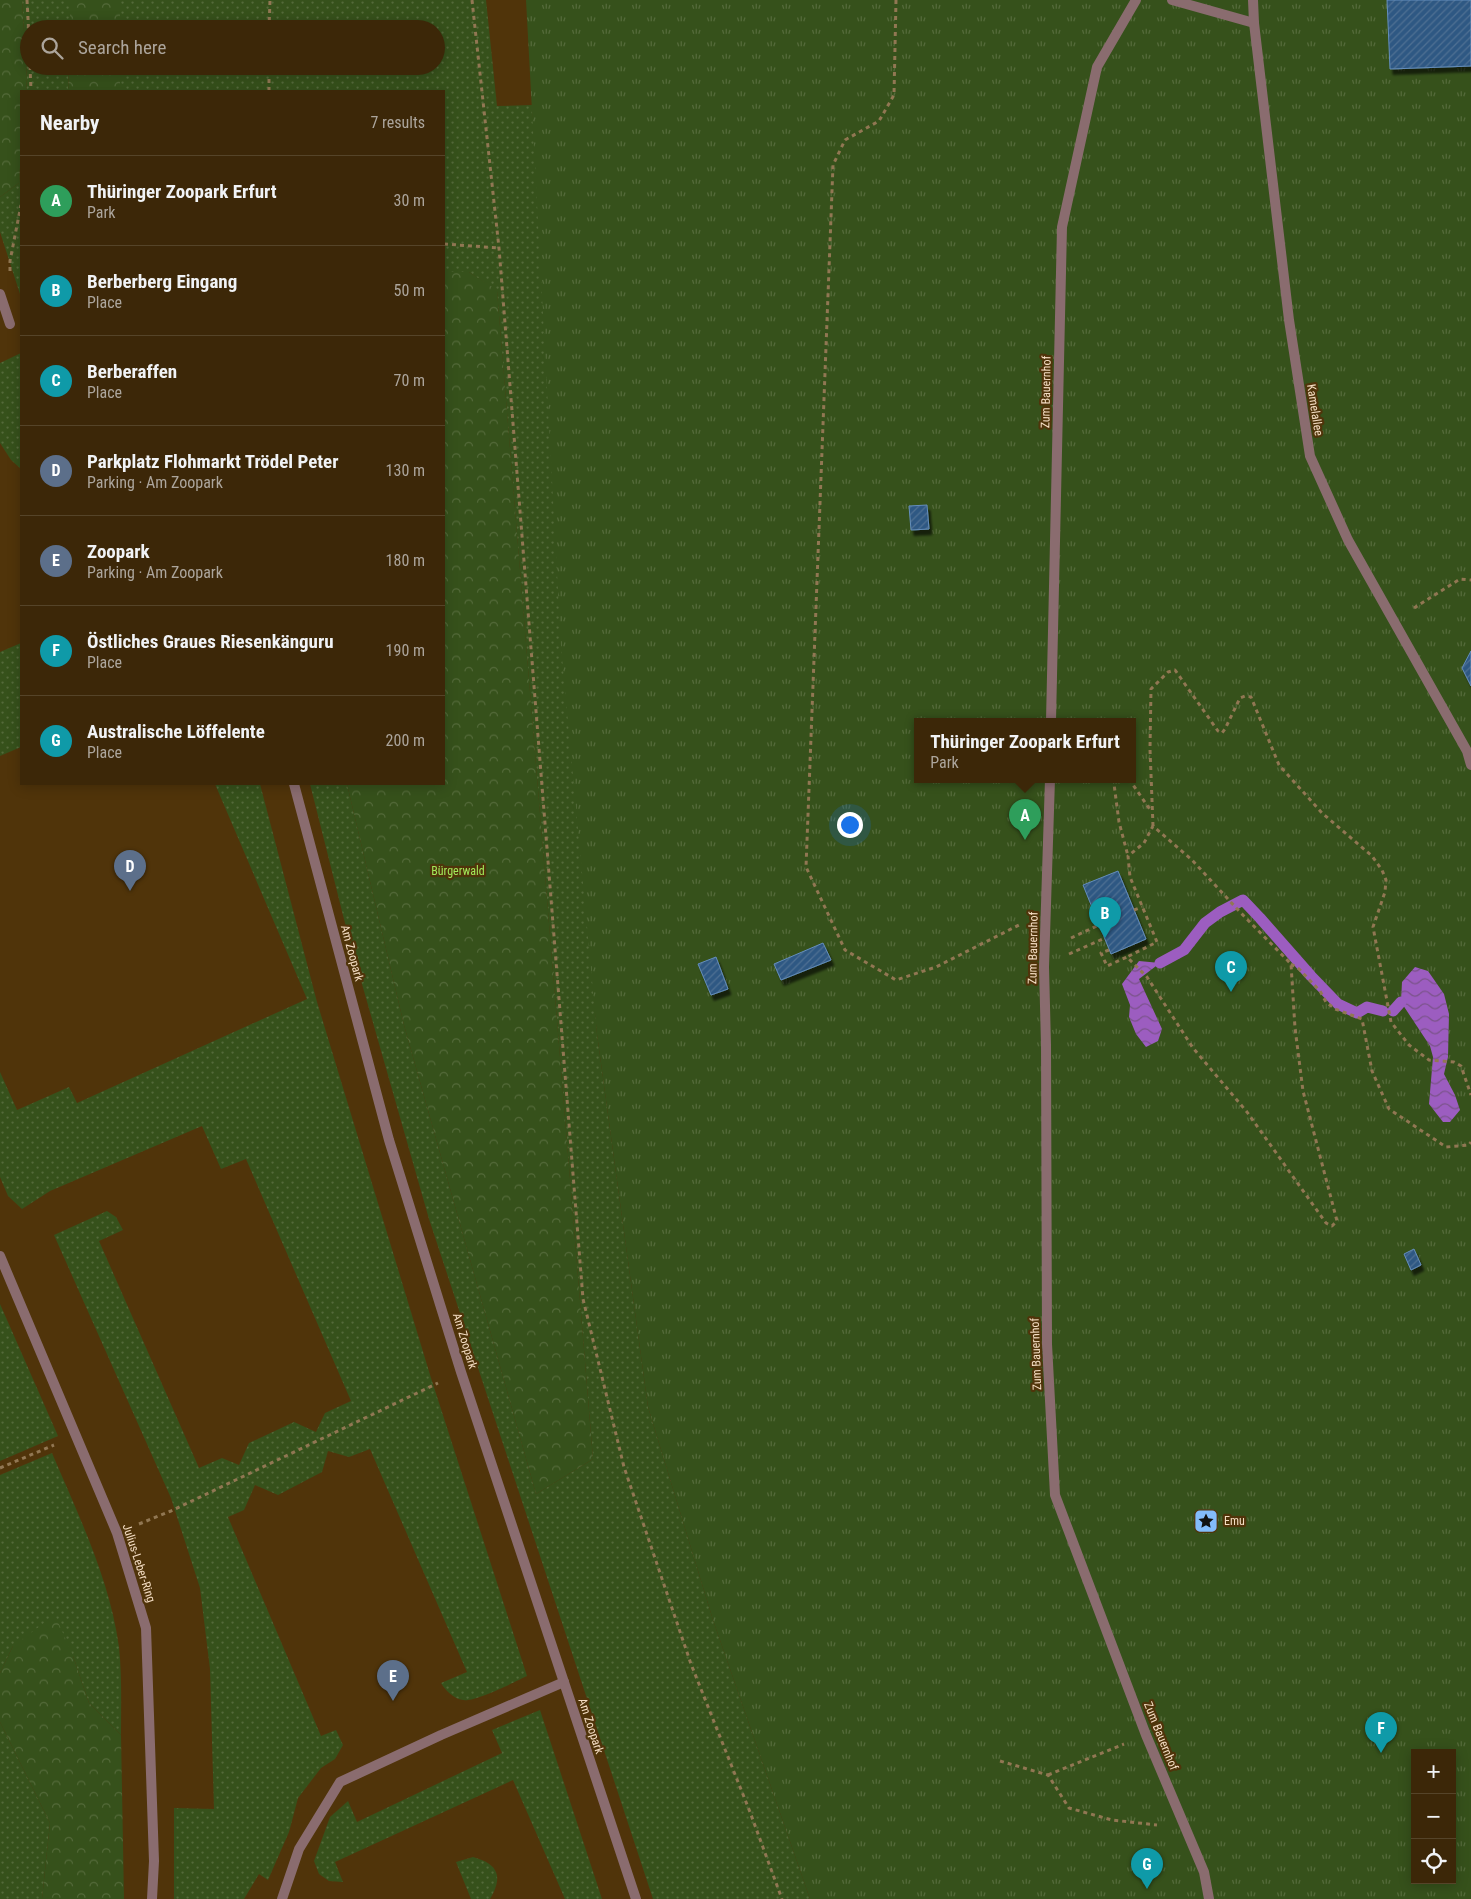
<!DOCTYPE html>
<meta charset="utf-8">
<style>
:root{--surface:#3c2708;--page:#473316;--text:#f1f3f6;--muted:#aca59c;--line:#554429;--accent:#1a73e8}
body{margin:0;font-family:"Roboto Condensed",sans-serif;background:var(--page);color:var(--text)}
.controls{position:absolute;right:15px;bottom:15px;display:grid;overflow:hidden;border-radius:0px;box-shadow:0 2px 12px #0003}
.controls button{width:45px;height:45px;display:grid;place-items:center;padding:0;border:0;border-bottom:1px solid var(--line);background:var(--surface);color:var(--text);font:25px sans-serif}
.you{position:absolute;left:849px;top:824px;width:18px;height:18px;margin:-12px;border:4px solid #fff;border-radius:50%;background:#1a73e8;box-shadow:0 0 0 8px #1a73e833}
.badge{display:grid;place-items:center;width:32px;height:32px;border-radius:50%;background:var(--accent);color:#fff;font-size:16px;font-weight:700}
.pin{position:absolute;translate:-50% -41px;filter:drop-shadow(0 1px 2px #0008)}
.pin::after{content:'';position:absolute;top:26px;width:18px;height:15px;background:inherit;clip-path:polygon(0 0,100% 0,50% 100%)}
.popup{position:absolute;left:914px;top:718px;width:222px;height:65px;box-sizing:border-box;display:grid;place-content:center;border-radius:0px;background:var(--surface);filter:drop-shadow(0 1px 4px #0005);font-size:16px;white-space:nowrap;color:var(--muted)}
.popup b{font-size:19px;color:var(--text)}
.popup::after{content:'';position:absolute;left:50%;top:100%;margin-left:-10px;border:10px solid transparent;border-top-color:var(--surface)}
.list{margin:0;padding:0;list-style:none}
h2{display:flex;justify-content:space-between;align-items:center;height:65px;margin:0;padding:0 20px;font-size:21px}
h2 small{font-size:16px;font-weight:400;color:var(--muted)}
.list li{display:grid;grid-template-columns:32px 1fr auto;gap:15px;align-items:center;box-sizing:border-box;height:90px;padding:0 20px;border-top:1px solid var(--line)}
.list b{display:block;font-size:19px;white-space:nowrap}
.list p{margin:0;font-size:16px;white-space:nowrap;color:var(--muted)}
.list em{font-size:16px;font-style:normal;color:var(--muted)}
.icon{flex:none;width:28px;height:28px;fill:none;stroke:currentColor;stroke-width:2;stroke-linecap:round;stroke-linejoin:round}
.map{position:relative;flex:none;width:1471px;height:1899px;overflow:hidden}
.search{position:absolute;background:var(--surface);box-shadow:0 2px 12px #0003;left:20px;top:20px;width:425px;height:55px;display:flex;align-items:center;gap:12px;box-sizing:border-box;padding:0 18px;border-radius:28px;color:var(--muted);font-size:19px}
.panel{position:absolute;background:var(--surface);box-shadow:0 2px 12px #0003;left:20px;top:90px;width:425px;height:695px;border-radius:0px}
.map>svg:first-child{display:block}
</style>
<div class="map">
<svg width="1471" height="1899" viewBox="0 0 1471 1899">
<defs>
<pattern id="grass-dots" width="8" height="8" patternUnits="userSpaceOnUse" patternTransform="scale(1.25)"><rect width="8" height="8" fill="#36511b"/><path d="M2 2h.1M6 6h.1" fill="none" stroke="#546a3a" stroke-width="1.8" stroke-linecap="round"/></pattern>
<pattern id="forest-crowns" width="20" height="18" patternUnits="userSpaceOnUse" patternTransform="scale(1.25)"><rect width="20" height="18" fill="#36511b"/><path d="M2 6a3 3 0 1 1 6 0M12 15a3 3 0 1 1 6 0" fill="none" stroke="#546a3a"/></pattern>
<pattern id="park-tufts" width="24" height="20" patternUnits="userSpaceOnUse" patternTransform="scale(1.25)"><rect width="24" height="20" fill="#36511b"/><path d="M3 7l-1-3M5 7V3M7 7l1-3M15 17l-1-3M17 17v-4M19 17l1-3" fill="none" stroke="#546a3a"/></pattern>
<pattern id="water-waves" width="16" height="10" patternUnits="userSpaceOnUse" patternTransform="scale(1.25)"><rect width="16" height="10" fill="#9c5dc0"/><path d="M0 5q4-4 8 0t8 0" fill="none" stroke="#7b538b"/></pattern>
<pattern id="building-hatch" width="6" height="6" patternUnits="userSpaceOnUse" patternTransform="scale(1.25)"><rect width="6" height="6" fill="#2f5883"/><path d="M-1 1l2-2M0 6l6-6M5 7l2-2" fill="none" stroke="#4e7093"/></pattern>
<filter id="shadow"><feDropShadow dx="3" dy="5.5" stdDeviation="1" flood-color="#0009"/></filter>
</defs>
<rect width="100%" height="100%" fill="#50340a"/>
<g fill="url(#grass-dots)">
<polygon points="22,0 70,0 70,29 29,29 29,66 69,66 68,91 26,91 27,79"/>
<polygon points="120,0 486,0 497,106 532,105 597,1034 648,1407 713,1620 810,1899 653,1899 429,1219 348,935 310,784 347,784 404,1025 536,1494 593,1459 497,291 469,272 444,272 444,91 120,91 120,66 436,66 436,29 120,29"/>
<polygon points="21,151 21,293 20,294 0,232 0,197 19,183"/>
<polygon points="21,353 21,469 11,460 0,443 0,363"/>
<polygon points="21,643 21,747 0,756 0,652"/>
<path d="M215,784H260L317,1002L431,1378L527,1676C514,1682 476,1702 463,1700C454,1699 445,1690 441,1683L467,1672L370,1449L349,1457L328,1451L322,1472L278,1495L255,1485L244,1510L228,1517L321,1736L336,1730L343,1745L335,1759L321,1768L298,1798L289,1832L268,1880L259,1874L244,1899H174V1808L214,1809L210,1669L200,1588L171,1498L54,1235L107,1211L116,1217L123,1230L99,1241L199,1468L222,1458L239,1465L249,1443L294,1422L316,1432L325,1413L351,1401L246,1159L221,1169L202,1126L50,1191L22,1209L8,1196L0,1177V1072L17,1110L69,1087L77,1103L307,999Z"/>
<polygon points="0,1304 58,1436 0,1461"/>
<path d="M52,1453C78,1514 110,1580 119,1647C122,1676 121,1706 121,1735L89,1703L73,1656L13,1646L0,1673V1475Z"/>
<polygon points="540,1710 602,1899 565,1899 513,1780 335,1862 343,1882 329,1881 319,1874 314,1861 330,1817 348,1801 357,1822 502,1753 492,1730"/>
<polygon points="0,1722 50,1823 42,1899 0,1899"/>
<path d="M473,1857C499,1864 503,1877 490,1899H471L456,1862Z"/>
</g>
<g fill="url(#forest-crowns)">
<polygon points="0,0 22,0 27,79 26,91 21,91 21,151 19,183 0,197"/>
<rect x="70" y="0" width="50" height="29"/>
<polygon points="69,66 120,66 120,91 68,91"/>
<polygon points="444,272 469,272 497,290 593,1459 536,1494 404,1025 347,784 444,784"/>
<polygon points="55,1615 73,1656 89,1703 121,1735 124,1899 42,1899 50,1823 0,1722 0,1673 13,1646"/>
</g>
<path fill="url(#park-tufts)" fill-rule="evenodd" d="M526,0H1471V1899H810L713,1620L648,1407L597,1034L561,646ZM918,721H1132V779H918ZM1415,1753H1452V1880H1415Z"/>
<g fill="url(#water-waves)">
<polygon points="1139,961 1160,963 1139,979 1162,1029 1158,1041 1146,1047 1136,1034 1129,1017 1130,1005 1122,984"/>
<polygon points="1415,967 1428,971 1444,994 1449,1014 1448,1057 1444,1074 1455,1095 1460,1110 1450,1122 1443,1122 1429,1104 1433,1057 1430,1046 1401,1002 1402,982"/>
</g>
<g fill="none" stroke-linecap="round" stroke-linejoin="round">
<g stroke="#9c5dc0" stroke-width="11">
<polyline points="1160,963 1184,950 1205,923 1220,912 1243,900 1260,918 1311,976 1338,1004 1357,1013 1367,1007 1383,1011"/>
<polyline points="1393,1011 1401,1002"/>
</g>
</g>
<g fill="url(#building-hatch)" stroke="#648ebd" filter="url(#shadow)">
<polygon points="1387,0 1471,0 1471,66 1390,69"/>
<polygon points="927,505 929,529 911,530 909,506"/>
<polygon points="1471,651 1471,686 1462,668"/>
<polygon points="1118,871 1146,939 1111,954 1083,885"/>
<polygon points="823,943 831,960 781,980 774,964"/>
<polygon points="716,957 728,989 711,995 698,964"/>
<polygon points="1414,1249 1421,1265 1411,1270 1404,1254"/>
</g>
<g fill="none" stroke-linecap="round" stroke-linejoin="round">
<g stroke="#917753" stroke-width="3" stroke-dasharray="4 4" stroke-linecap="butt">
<polyline points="27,0 29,37"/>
<polyline points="472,0 499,248 583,1299 624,1467 691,1664 750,1812 782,1899"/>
<polyline points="896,0 894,95 879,121 845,140 833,165 806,867 845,950 896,980 936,967 1021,924"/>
<polyline points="269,29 270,0"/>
<polyline points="30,66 31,91"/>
<polyline points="269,91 269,66"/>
<polyline points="444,244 499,248"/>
<polyline points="10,271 10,261 21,205"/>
<polyline points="1414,608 1460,579 1471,580"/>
<polyline points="1116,779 1114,784 1119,822 1128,856"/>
<polyline points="1129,779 1151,811"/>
<polyline points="1153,826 1150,749 1151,689 1168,672 1175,670 1218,731 1222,733 1225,729 1240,698 1245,696 1251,697 1279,765 1322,813 1372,856 1382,870 1386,880 1385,892 1373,927 1391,1022 1409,1045 1429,1060 1454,1062 1461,1066 1471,1095"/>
<polyline points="1134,910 1142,907"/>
<polyline points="1071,938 1099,925"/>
<polyline points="1109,950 1101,953 1107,966 1127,957 1147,977 1193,1048 1247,1112 1326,1223 1332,1226 1337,1221 1303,1091 1295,1028 1291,964 1239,911 1192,860 1153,826 1144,843 1128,856 1130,877 1157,942 1127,957"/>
<polyline points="1069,954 1105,938"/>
<polyline points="1291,964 1299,969 1320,991 1326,1002 1335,1009 1362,1019 1372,1071 1389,1109 1446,1147 1469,1145 1471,1142"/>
<polyline points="0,1468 54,1445"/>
<polyline points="139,1524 171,1511 438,1383"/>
<polyline points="1000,1761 1048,1775 1069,1808 1112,1820 1157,1825"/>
<polyline points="1048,1775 1124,1744"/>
</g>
<g stroke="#8a6c6f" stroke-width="10">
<polyline points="1172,0 1254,23"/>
<polyline points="1253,0 1254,23 1289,320 1310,456 1348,540 1467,751 1471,765"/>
<polyline points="0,294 10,324"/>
<polyline points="1051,721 1062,227 1097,67 1136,0"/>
<polyline points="1050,779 1044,967 1046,1045 1047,1344 1055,1495 1146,1735 1204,1872 1209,1899"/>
<polyline points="282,1899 299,1849 340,1782 441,1735 564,1682"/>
</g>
<g stroke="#8a6c6f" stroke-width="10">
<polyline points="294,784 389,1140 461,1372 636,1899"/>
<polyline points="0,1256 117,1533 146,1628 154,1861 152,1899"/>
</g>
</g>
<defs>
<g id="sight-square" transform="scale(1.25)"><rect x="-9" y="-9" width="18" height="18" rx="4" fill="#83bcfb" stroke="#50340a"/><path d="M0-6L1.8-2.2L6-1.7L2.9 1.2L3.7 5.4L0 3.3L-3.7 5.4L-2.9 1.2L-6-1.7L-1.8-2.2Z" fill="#111"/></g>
</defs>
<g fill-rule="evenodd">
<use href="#sight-square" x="1206" y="1521"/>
</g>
<g text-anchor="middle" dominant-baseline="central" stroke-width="4.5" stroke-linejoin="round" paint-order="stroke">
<g font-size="12" fill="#f5dec4" stroke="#50340a">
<text transform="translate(1046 392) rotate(-89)">Zum Bauernhof</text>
<text transform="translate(1315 410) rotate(81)">Kamelallee</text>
<text transform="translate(1033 948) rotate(-89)">Zum Bauernhof</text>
<text transform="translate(352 953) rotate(75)">Am Zoopark</text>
<text transform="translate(465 1341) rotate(73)">Am Zoopark</text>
<text transform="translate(1036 1354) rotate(-92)">Zum Bauernhof</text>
<text transform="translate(139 1563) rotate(72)">Julius-Leber-Ring</text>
<text transform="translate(591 1726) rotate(72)">Am Zoopark</text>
<text transform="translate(1161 1736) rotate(68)">Zum Bauernhof</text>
</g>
<g font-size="12" fill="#a2e95a" stroke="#50340a">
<text x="458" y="871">Bürgerwald</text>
</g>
<g font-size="12" fill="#f5dec4" stroke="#50340a" text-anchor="start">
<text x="1224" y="1521">Emu</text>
</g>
</g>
</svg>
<div class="controls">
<button>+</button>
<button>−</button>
<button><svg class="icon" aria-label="locate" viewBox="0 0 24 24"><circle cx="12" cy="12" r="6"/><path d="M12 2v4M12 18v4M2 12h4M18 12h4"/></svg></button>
</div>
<div class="you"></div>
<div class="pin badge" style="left:1025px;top:840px;background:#2e9e5b">A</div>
<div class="popup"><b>Thüringer Zoopark Erfurt</b>Park</div>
<div class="pin badge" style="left:1105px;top:938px;background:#0f9aa8">B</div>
<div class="pin badge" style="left:1231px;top:992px;background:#0f9aa8">C</div>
<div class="pin badge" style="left:130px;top:891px;background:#5c6f8a">D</div>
<div class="pin badge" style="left:393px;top:1701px;background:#5c6f8a">E</div>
<div class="pin badge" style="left:1381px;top:1753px;background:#0f9aa8">F</div>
<div class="pin badge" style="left:1147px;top:1889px;background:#0f9aa8">G</div>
<div class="search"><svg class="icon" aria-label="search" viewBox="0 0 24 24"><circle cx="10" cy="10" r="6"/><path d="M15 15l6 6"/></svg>Search here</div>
<section class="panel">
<h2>Nearby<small>7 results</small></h2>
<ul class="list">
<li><span class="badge" style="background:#2e9e5b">A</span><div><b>Thüringer Zoopark Erfurt</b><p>Park</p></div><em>30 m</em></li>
<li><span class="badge" style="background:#0f9aa8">B</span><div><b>Berberberg Eingang</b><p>Place</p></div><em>50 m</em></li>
<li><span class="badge" style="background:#0f9aa8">C</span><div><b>Berberaffen</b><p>Place</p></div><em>70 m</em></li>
<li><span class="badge" style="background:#5c6f8a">D</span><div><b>Parkplatz Flohmarkt Trödel Peter</b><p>Parking · Am Zoopark</p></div><em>130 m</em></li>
<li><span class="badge" style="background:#5c6f8a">E</span><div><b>Zoopark</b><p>Parking · Am Zoopark</p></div><em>180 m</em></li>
<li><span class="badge" style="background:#0f9aa8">F</span><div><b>Östliches Graues Riesenkänguru</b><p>Place</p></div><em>190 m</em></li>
<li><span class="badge" style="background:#0f9aa8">G</span><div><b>Australische Löffelente</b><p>Place</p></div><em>200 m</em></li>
</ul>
</section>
</div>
